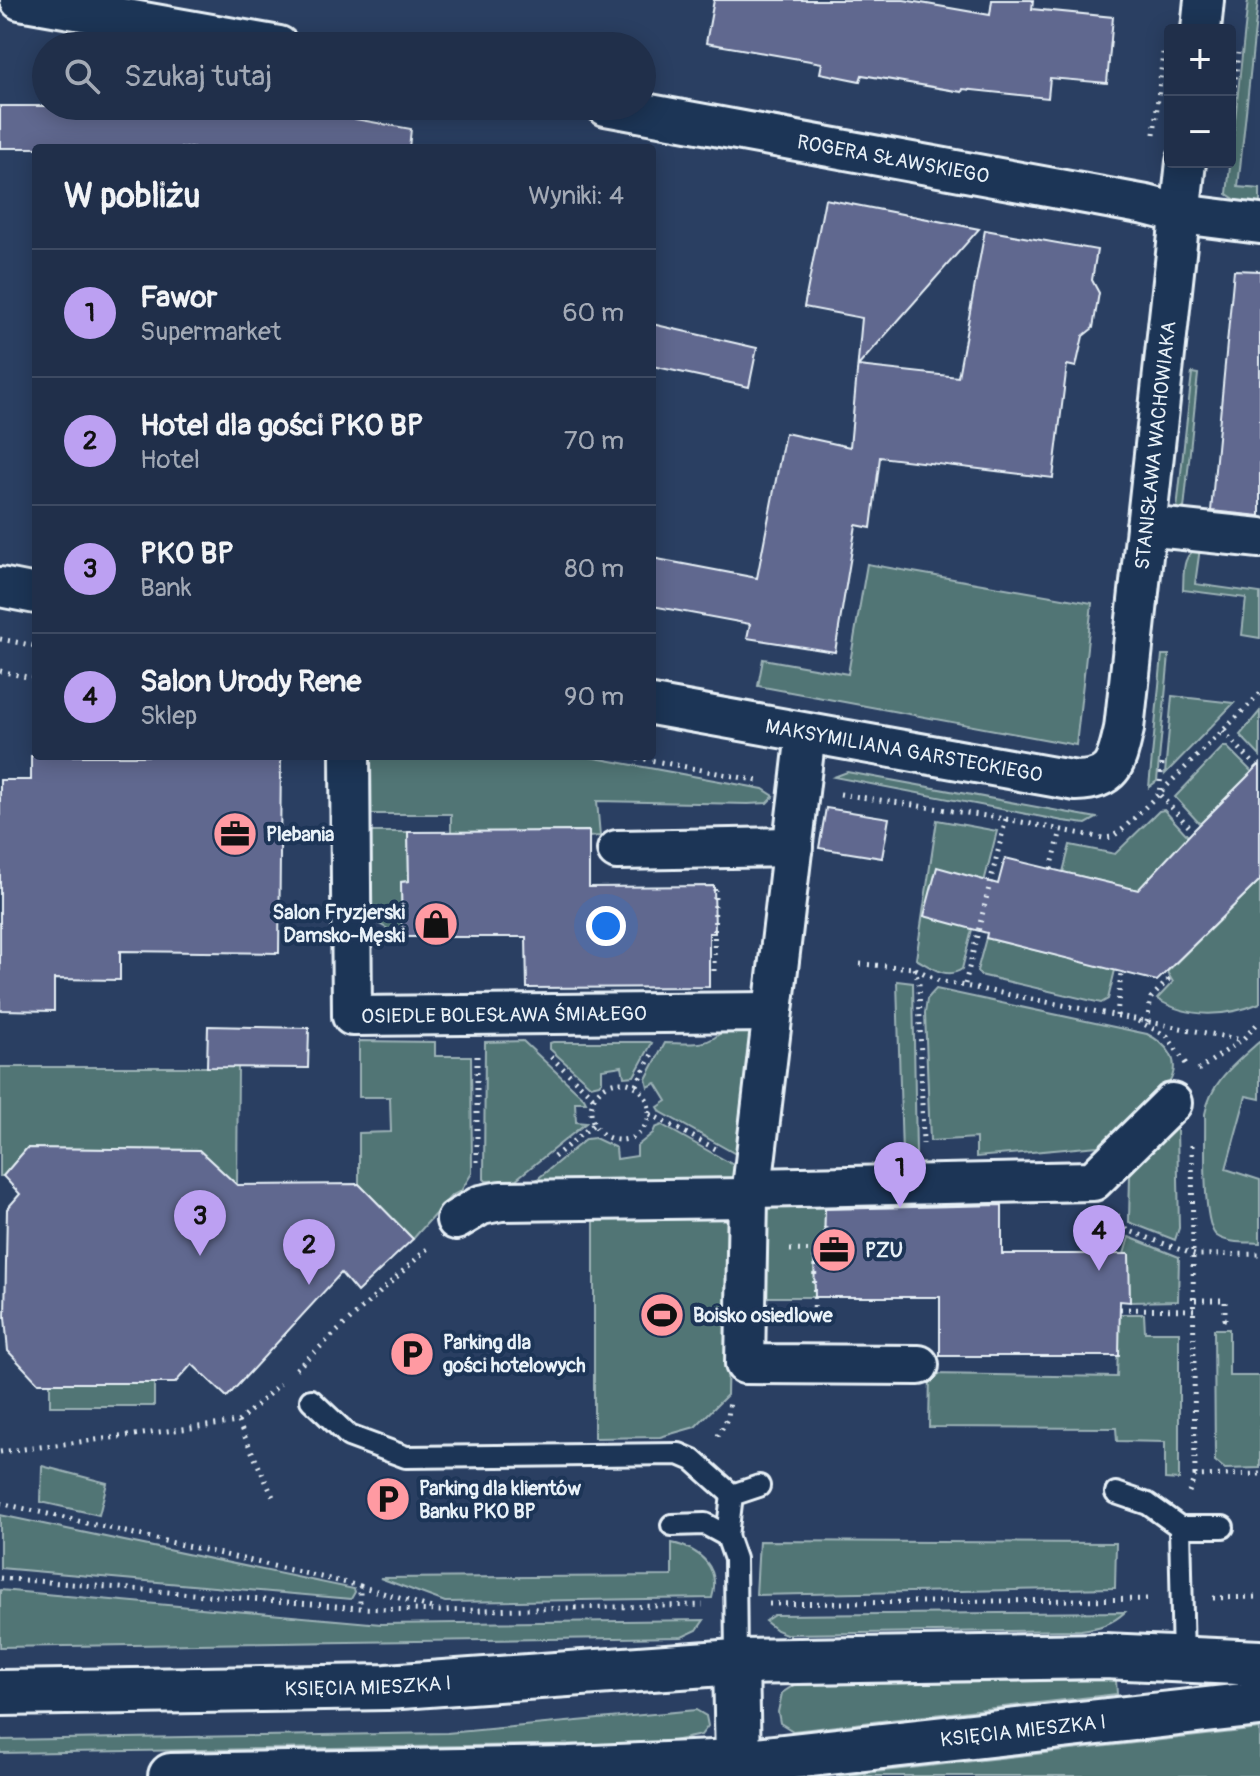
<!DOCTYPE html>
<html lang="pl">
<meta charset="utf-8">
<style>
:root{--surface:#202f4a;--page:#2d3b54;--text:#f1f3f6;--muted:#a2a9b5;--line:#3d4a62;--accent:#bca0f2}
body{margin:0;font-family:Pangolin,sans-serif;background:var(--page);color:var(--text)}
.controls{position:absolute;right:24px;top:24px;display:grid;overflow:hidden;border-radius:8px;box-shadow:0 4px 20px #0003}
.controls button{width:72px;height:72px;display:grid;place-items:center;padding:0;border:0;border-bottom:2px solid var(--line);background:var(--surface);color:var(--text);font:40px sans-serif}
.you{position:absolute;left:606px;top:926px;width:28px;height:28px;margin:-20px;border:6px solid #fff;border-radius:50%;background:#1a73e8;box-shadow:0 0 0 12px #1a73e833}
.badge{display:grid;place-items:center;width:52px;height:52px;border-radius:50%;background:var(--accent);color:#111;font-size:26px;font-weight:700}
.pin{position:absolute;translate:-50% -66px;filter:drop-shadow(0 2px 4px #0008)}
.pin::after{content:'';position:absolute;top:42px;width:28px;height:24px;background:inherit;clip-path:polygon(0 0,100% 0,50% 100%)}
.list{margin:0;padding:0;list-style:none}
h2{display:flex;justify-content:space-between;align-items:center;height:104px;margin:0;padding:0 32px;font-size:34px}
h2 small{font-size:26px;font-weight:400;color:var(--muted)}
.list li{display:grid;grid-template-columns:52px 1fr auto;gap:24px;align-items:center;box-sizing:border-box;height:128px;padding:0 32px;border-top:2px solid var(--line)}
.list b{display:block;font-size:30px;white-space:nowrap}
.list p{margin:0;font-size:26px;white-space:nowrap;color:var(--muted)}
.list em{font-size:26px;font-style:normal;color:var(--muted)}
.icon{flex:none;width:44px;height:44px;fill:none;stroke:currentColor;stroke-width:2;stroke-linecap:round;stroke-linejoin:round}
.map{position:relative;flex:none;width:1260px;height:1776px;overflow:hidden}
.search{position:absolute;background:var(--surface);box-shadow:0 4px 20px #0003;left:32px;top:32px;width:624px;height:88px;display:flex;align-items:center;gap:20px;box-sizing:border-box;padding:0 28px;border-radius:44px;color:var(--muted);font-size:30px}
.panel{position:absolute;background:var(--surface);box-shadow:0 4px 20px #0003;left:32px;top:144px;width:624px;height:616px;border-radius:8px}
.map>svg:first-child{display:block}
</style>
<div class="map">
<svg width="1260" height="1776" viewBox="0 0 1260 1776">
<rect width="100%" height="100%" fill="#2a3f62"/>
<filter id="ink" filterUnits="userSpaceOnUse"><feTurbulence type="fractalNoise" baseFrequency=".0125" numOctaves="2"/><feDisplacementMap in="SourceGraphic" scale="16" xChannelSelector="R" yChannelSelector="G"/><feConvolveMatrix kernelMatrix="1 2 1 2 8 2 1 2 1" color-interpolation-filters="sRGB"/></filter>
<g filter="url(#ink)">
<g fill="#517475" stroke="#9cb2b6" stroke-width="2">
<polygon points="1248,0 1258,0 1238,187 1260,189 1260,205 1239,202 1227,194"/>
<polygon points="1192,373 1198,374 1184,509 1177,509"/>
<path d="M1200,548L1195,584L1260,593V638L1242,635L1246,598L1183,590C1184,573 1181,553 1200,548Z"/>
<polygon points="867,564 1092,603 1076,745 758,686 763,659 848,674"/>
<polygon points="1162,655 1169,655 1157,781 1149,787"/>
<polygon points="1172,696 1234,703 1165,774"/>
<polygon points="1260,711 1260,756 1240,735"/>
<polygon points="1223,747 1227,747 1252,772 1200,824 1175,797"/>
<polygon points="360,756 584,756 763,789 774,796 767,803 748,804 597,801 600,836 589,837 589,831 451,832 451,814 359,814"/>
<polygon points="847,772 1097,818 1086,824 1063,821 834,777"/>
<polygon points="1164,810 1188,836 1138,890 1063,872 1070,845 1115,854 1159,811"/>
<path d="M937,820L997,831L962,969C946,980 931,967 916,959Z"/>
<polygon points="359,832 408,832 409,881 401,882 402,937 374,921 359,908"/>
<path d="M1260,880V1003C1226,1017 1189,1019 1157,999L1173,982L1167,972Z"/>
<polygon points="986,938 1115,970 1108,999 1101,1003 980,975 977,971"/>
<polygon points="897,981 913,983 916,1154 902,1155"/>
<path d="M936,989L1147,1034C1167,1044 1182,1061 1169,1083L1105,1143L1098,1146L976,1157V1138L930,1141L925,1013L927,999Z"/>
<path d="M753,1024L740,1153H734L661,1112L658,1107L667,1101L656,1083L648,1087L646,1079L665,1043C686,1043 709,1048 723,1030Z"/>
<polygon points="359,1041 435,1042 435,1056 471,1056 472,1173 461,1191 451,1196 413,1239 359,1184 359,1133 391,1132 390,1097 359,1097"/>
<polygon points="523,1041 584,1098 586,1102 575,1102 576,1122 586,1123 515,1180 486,1181 484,1179 485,1042"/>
<path d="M1260,1041V1099L1246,1096L1226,1169L1260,1180V1243C1247,1242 1229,1244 1217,1236C1201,1225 1206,1137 1205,1114C1211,1081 1236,1063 1260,1041Z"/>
<polygon points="553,1042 650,1042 652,1043 634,1076 624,1077 622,1066 602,1069 602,1081 599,1084 591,1086 550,1049 550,1043"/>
<polygon points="0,1067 238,1067 237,1185 199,1150 27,1148 3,1176 0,1176"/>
<polygon points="662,1125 737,1167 743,1174 730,1182 535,1181 586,1139 595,1138 616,1148 617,1159 637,1156 637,1146 653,1133 655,1128"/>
<polygon points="1177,1128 1179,1228 1175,1240 1129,1222 1130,1174 1168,1132"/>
<polygon points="759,1201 825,1201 824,1255 815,1255 815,1297 758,1297"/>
<polygon points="731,1216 727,1395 695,1427 660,1437 594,1438 594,1217"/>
<polygon points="1129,1237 1179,1257 1178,1301 1130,1302 1124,1254"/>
<polygon points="1119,1314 1144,1314 1145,1332 1179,1332 1179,1480 1165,1479 1165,1442 1117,1441 1116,1428 929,1427 930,1374 1117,1377"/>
<polygon points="1214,1329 1229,1329 1229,1376 1260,1376 1260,1468 1225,1469 1215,1461"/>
<rect x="50" y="1383" width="104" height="23"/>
<polygon points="42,1466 107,1483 99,1515 41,1502"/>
<polygon points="0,1515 354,1589 355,1592 351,1599 0,1568"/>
<polygon points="759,1541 1116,1543 1115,1588 756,1595"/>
<path d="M672,1543C700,1549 721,1568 712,1598L445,1602L380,1578L672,1576Z"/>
<polygon points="0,1590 381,1624 704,1620 697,1630 682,1637 0,1647"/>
<path d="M1125,1612C1112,1624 1099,1628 1081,1630L786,1634L776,1630L765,1621L774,1615Z"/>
<polygon points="1116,1680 1117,1694 793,1731 780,1723 778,1712 782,1693 794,1685"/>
<polygon points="696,1710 706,1716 708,1726 701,1735 664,1743 0,1753 0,1740 447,1733"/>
<polygon points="1260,1729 1260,1776 839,1776"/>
</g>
<g fill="#60688f" stroke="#e8f1f8" stroke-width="2">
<polygon points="714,0 904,0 990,15 992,0 1033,0 1032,9 1113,17 1107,83 1050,78 1048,98 963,89 962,92 862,75 860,81 820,73 822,63 706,43"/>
<polygon points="0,106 283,106 411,129 409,148 0,148"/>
<polygon points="825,199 979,229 858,366 958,377 985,230 1097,250 1092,280 1099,293 1093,328 1083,336 1076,367 1067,365 1053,478 880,457 871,528 856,525 835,652 747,638 750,624 652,606 652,558 757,578 785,433 850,447 862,318 804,307"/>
<polygon points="1234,270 1260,271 1260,516 1211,511"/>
<polygon points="652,324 757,348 749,387 652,366"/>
<polygon points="31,756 281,756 279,953 120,951 120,980 54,979 54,1011 0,1010 0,780 31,780"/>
<polygon points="1260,764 1260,880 1157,981 986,938 987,933 924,916 937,867 998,884 1005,858 1138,890 1193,831"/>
<polygon points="826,808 889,818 882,858 819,848"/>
<polygon points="589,831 589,887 714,886 715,933 709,933 709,987 527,988 526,937 402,937 401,882 409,881 408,832"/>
<polygon points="208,1026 309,1028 308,1068 207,1067"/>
<polygon points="27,1148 199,1150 237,1185 359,1184 413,1239 357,1292 341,1273 227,1397 192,1364 175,1383 38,1383 8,1351 5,1317 7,1209 20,1194 3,1176"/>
<polygon points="1002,1205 1002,1254 1129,1254 1130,1302 1120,1301 1119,1356 940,1356 940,1297 815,1297 814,1254 824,1255 825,1209"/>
</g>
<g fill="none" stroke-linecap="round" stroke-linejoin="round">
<g stroke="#e8f1f8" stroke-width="26">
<g id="lane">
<polyline points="311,1400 349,1436 406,1457 679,1454 693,1460 732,1495"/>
<polyline points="1116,1493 1148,1504 1180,1527 1223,1527"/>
<polyline points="672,1525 705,1524 727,1536 735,1559 736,1662"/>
<polyline points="1180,1527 1183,1660"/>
<polyline points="727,1536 732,1495 759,1486"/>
</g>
</g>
<g stroke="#e8f1f8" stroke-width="44">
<g id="street">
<polyline points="20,0 279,46"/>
<polyline points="1201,30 1204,0"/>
<path id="s1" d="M606,106L1146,205L1181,214L1260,224"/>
<polyline points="1146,526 1260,538"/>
<polyline points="0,587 36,594"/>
<path id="s2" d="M652,705L1076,781C1115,780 1116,762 1124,729L1186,162"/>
<polyline points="806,733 752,1188 748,1198 745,1364 919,1365"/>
<path id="s3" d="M350,756L352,1016L772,1012"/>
<polyline points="617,850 793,847"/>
<polyline points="752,1188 1093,1181 1172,1103"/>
<polyline points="456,1220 481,1205 501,1201 748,1198"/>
</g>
</g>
<g stroke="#e8f1f8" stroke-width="50">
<g id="secondary">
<polyline points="736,1662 738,1762"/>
<path id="s4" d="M0,1693L387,1687L736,1662L1104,1656L1260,1663"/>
<path id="s5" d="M171,1776L569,1769L738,1762L1260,1704"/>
</g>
</g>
<g stroke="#e8f1f8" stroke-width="5" stroke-dasharray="2 6" stroke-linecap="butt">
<polyline points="1230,126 1238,53"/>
<polyline points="1154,134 1163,53"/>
<polyline points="0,639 36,646"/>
<polyline points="0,671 36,679"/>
<polyline points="1223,731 1257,767"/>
<polyline points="629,756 759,781"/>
<polyline points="1162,764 1159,794 1193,831"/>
<polyline points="840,794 1006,819 965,984"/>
<polyline points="1006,819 1103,838 1112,837 1123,829 1260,694"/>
<polyline points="1051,869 1061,830"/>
<polyline points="860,964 914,968 939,981 1242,1040"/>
<polyline points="914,968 919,983 923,1144"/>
<polyline points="714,971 715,889"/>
<polyline points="1117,1016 1121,972"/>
<polyline points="1138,1021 1167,1036 1186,1064"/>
<polyline points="1147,1022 1151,998 1168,980 1163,975"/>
<polyline points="551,1057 594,1098"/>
<polyline points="1198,1070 1242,1040 1260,1021"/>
<circle cx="620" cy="1111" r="29"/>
<polyline points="636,1085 652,1054"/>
<polyline points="650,1114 716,1149"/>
<polyline points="1192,1145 1195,1476"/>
<polyline points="554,1157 594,1124"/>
<polyline points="477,1162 477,1056"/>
<polyline points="1117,1215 1127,1230 1195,1255 1260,1254"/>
<polyline points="790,1250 824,1251"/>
<polyline points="1195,1300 1225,1300 1225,1319 1229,1320"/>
<polyline points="1120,1309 1194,1310"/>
<polyline points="814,1323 815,1255 824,1255 825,1227"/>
<polyline points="296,1369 427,1249"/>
<polyline points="238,1422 275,1501"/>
<polyline points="718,1436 728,1417 730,1401"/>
<polyline points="0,1452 238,1422 280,1384"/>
<polyline points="1189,1492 1195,1476 1260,1474"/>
<polyline points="0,1503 360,1586 360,1608"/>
<polyline points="0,1578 360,1608 439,1611 703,1605"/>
<polyline points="360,1586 432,1608"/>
<polyline points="1213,1598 1260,1597"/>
<polyline points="769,1604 1151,1599"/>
</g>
<use href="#lane" stroke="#1d3557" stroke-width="20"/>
<use href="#street" stroke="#1d3557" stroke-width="38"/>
<use href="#secondary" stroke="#1d3557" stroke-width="44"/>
</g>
</g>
<defs>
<g id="office-disc" transform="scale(2.3)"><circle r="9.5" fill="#ff9aa2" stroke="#1d3557"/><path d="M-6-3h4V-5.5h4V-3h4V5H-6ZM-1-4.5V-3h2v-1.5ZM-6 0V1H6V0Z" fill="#111"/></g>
<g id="shop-disc" transform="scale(2.3)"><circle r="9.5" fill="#ff9aa2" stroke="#1d3557"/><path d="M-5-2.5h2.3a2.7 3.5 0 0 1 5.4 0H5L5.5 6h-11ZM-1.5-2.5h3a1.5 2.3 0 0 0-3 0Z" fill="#111"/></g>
<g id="stadium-disc" transform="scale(2.3)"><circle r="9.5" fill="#ff9aa2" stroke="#1d3557"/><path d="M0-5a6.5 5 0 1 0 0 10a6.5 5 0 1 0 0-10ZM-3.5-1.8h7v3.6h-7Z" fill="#111"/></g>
<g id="parking-disc" transform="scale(2.3)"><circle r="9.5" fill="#ff9aa2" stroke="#1d3557"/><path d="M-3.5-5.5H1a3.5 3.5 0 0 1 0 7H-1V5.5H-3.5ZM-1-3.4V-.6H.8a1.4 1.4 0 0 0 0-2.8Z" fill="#111"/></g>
</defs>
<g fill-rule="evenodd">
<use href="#office-disc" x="235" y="834"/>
<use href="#shop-disc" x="436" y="924"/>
<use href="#office-disc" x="834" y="1250"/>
<use href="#stadium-disc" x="662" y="1315"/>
<use href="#parking-disc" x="412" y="1354"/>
<use href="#parking-disc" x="388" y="1499"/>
</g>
<g text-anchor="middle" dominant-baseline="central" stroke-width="8" stroke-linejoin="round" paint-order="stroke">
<g font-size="20" fill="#e8f1f8" stroke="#1d3557">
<text stroke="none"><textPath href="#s1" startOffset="292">ROGERA SŁAWSKIEGO</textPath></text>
<text stroke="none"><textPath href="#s2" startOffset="796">STANISŁAWA WACHOWIAKA</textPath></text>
<text stroke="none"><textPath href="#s2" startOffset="256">MAKSYMILIANA GARSTECKIEGO</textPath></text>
<text stroke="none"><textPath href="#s3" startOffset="412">OSIEDLE BOLESŁAWA ŚMIAŁEGO</textPath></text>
<text stroke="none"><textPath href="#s4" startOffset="368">KSIĘCIA MIESZKA I</textPath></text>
<text stroke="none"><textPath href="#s5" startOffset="854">KSIĘCIA MIESZKA I</textPath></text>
</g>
<g font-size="20" font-weight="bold" fill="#e8f1f8" stroke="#1d3557" text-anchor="start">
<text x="266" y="834">Plebania</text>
<text x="405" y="912" text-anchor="end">Salon Fryzjerski<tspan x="405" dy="23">Damsko-Męski</tspan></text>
<text x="865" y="1250">PZU</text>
<text x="693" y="1315">Boisko osiedlowe</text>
<text x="443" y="1342">Parking dla<tspan x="443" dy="23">gości hotelowych</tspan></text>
<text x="419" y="1488">Parking dla klientów<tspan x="419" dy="23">Banku PKO BP</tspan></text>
</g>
</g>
</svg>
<div class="controls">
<button>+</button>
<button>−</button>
</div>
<div class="you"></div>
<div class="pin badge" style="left:900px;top:1208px">1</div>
<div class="pin badge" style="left:309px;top:1285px">2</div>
<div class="pin badge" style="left:200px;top:1256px">3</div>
<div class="pin badge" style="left:1099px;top:1271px">4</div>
<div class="search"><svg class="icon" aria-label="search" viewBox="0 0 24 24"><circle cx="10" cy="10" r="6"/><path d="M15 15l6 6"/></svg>Szukaj tutaj</div>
<section class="panel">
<h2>W pobliżu<small>Wyniki: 4</small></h2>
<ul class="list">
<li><span class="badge">1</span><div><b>Fawor</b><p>Supermarket</p></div><em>60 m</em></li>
<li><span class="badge">2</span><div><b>Hotel dla gości PKO BP</b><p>Hotel</p></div><em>70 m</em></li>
<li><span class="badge">3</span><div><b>PKO BP</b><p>Bank</p></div><em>80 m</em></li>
<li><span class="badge">4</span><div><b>Salon Urody Rene</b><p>Sklep</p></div><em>90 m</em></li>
</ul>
</section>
</div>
